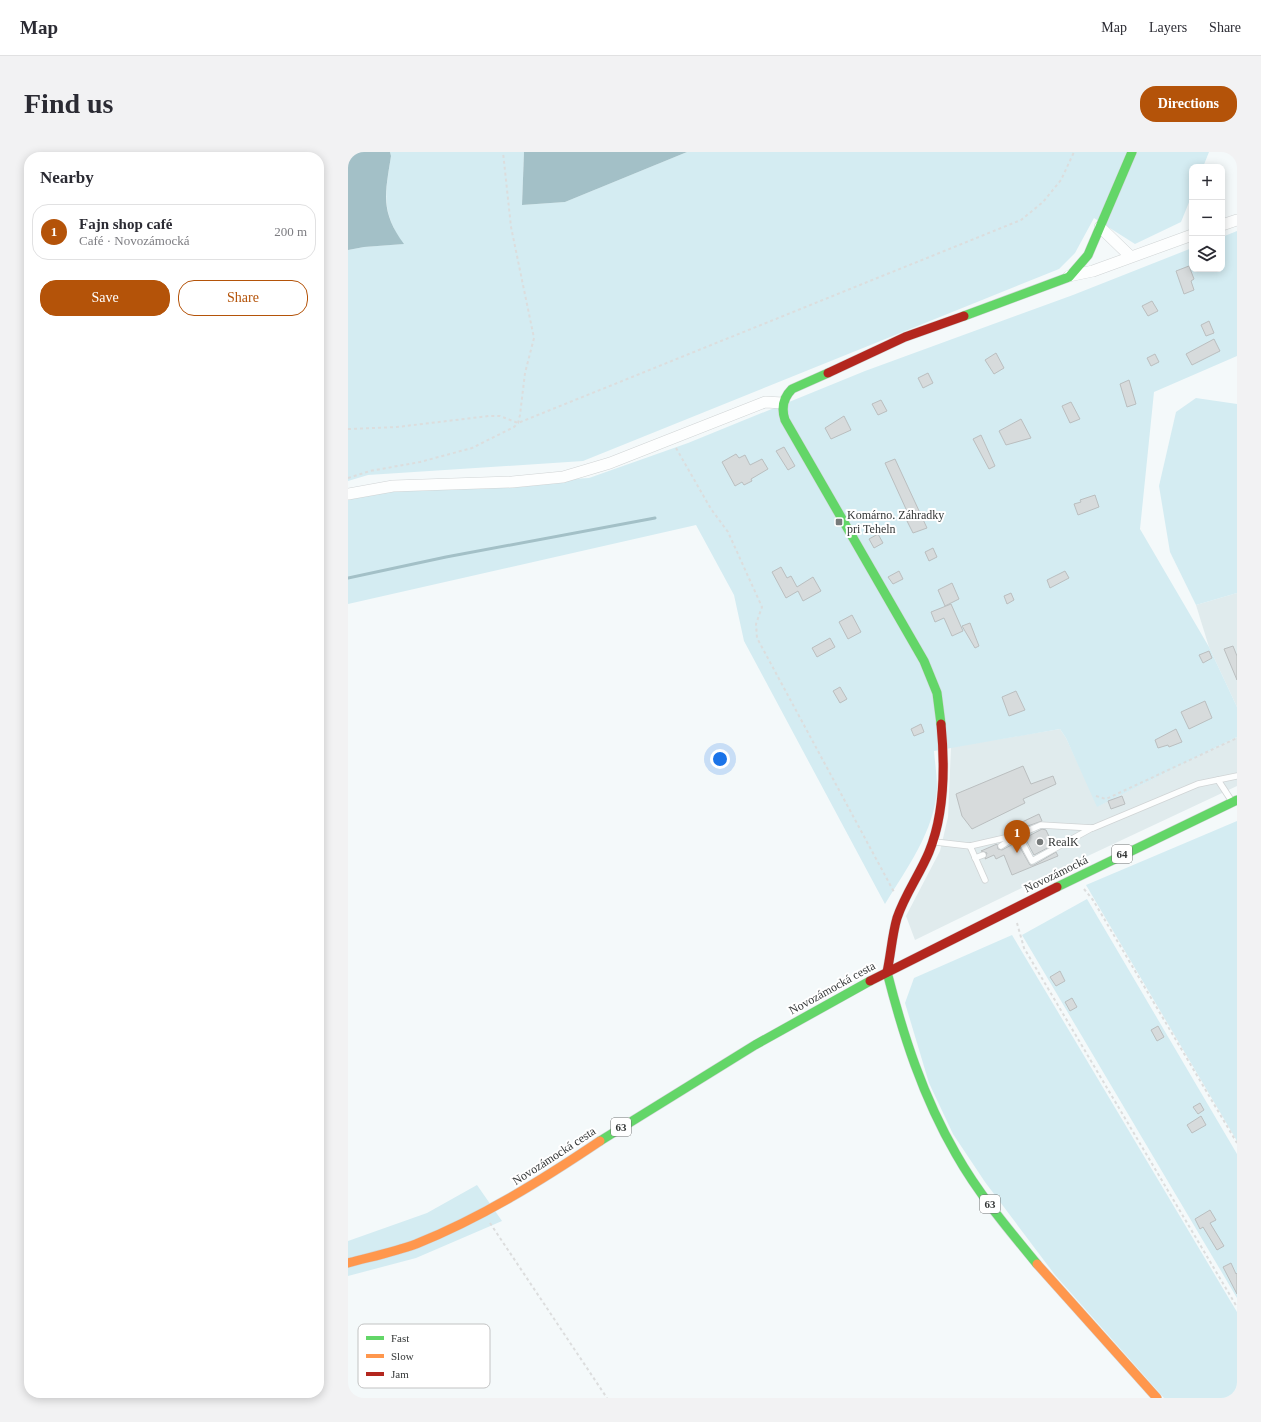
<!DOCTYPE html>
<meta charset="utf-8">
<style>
:root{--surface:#fff;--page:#f2f2f3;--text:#2b2b33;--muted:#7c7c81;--line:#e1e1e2;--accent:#b45309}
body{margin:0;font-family:"Times New Roman",serif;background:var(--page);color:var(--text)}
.controls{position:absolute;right:12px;top:12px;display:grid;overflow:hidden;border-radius:8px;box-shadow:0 2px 10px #0003}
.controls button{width:36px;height:36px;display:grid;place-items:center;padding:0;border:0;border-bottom:1px solid var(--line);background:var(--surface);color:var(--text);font:20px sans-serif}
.you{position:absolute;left:372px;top:607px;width:14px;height:14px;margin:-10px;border:3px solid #fff;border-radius:50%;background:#1a73e8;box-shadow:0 0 0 6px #1a73e833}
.badge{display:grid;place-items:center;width:26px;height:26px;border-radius:50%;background:var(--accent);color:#fff;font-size:13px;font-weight:700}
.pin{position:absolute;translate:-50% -33px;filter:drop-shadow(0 1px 2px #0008)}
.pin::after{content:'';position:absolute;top:21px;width:14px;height:12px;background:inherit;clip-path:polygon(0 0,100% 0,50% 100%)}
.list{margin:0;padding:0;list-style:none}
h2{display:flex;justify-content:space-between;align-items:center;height:52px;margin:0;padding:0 16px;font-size:17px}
h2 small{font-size:13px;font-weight:400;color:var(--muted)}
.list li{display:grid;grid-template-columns:26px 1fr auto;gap:12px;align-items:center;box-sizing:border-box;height:56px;margin:0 8px 8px;padding:0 8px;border:1px solid var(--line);border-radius:16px}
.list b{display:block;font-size:15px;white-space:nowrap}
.list p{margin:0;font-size:13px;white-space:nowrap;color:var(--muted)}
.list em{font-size:13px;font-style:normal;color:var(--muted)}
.actions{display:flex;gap:8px;padding:12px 16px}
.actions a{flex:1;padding:9px 0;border:1px solid var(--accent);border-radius:16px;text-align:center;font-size:14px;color:var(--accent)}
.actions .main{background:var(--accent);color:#fff}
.icon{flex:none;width:22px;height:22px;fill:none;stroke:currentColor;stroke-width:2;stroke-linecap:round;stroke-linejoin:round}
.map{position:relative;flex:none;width:889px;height:1246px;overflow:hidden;border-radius:16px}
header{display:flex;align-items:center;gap:24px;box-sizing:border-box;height:56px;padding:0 20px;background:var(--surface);border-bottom:1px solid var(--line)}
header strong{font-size:19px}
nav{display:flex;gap:22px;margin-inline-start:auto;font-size:14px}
.intro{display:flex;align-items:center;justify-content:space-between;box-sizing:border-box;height:96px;padding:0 24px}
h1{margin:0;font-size:28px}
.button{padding:10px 18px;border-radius:16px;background:var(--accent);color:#fff;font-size:14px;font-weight:700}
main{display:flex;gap:24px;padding:0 24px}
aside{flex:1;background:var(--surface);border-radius:16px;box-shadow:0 2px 10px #0003}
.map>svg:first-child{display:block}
</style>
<header>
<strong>Map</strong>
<nav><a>Map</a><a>Layers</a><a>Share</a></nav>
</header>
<div class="intro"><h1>Find us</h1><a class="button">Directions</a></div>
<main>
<aside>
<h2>Nearby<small></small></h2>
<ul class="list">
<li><span class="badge">1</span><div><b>Fajn shop café</b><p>Café · Novozámocká</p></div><em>200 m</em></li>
</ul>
<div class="actions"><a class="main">Save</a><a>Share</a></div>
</aside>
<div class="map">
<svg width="889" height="1246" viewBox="0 0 889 1246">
<rect width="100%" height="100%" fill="#f4f9fa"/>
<g fill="#e0ebed">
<polygon points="889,441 889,555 861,495 848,453"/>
<polygon points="712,577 718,586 750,654 889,585 889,634 727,710 567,788 558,764 592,699 600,665 603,595"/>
</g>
<g fill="#d4ecf2">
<path d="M42,0H176L174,53L217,50L339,0H861L855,15H844V43L833,70L787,92L746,66L727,101L711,117L235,309L20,323L0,329V98L16,95L55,92C33,59 37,42 43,4Z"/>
<path d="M889,79V204L806,240L792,377L861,495L889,555V585L749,655L718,586L712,577L586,599C587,611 589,624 589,636C587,679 558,717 537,752L396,489L386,443L348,373L0,452V348L31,339L241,326L340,291L517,219L725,143L844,96V117H874V85Z"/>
<polygon points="848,246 889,252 889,441 848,453 822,400 811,334 828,260"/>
<polygon points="889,669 889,989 738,733"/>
<polygon points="739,747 889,1002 889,1146 674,783"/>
<polygon points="664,783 889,1160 889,1246 816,1246 707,1123 637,1030 605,982 581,931 557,851 566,826"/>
<polygon points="129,1033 154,1069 68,1106 0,1124 0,1089 79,1061"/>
</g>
<g fill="#a3c0c7">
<path d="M0,0H42L43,4C37,42 32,59 56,92L16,95L0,98Z"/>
<polygon points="176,0 339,0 217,50 174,53"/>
</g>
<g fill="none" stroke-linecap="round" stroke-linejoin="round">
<polyline stroke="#a3c0c7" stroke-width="3" points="0,426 98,405 307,366"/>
</g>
<g fill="#d7dbdc" stroke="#babebf">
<polygon points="841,114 846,127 843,129 846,138 836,142 828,119"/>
<polygon points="804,149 810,159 800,164 794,154"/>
<polygon points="861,169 866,181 858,184 853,173"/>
<polygon points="866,187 872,199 844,213 838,202"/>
<polygon points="648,201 656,216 646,222 637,208"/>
<polygon points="807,202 811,210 803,214 799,206"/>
<polygon points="580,221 585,231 575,236 570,226"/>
<polygon points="781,228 788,252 779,255 772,232"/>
<polygon points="533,248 539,259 530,263 524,252"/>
<polygon points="723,250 732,267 722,271 714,254"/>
<polygon points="496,264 503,278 483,287 477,276"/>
<polygon points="673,267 683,286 658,293 651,279"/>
<polygon points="633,283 647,314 641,317 625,287"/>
<polygon points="436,295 447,314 440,318 428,299"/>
<polygon points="388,302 391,306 397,303 402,313 414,307 420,317 403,327 404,329 396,333 394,330 387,334 374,310"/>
<polygon points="547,307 579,376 565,381 559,369 563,368 537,311"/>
<polygon points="747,343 751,355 730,363 726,352 733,350 732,348"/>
<polygon points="530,382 535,391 526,396 521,387"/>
<polygon points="585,396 589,405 581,409 577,400"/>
<polygon points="433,415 439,426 443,424 449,435 465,425 473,439 455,449 450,439 438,446 424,420"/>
<polygon points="551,419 555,427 545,432 540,425"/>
<polygon points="717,419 721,426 702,436 699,428"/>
<polygon points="604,431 611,447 597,454 590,438"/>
<polygon points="663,441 666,448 659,452 656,444"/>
<polygon points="603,452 615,479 604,484 596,466 587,470 583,460"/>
<polygon points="504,463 513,480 500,487 491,470"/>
<polygon points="622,471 631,494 627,496 614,474"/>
<polygon points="482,486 487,495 469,505 464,496"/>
<polygon points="885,494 889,504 889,528 876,497"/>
<polygon points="861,499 864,506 855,511 851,503"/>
<polygon points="492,535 499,547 492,551 485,539"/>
<polygon points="668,539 677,558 661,564 654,545"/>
<polygon points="857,549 864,566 841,577 833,560"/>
<polygon points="573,572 576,580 566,584 563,577"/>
<polygon points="828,577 834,590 821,595 820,593 810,596 807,588"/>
<polygon points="675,614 683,632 705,624 708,632 675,647 677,651 624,677 614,664 608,642"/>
<polygon points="774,644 777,652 763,657 760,649"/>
<polygon points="691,662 694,669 674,676 672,671"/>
<polygon points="694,677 698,678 705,693 686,703 677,686"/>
<polygon points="669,690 682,713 686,713 708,700 710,704 664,723 656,703 648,707 646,703 637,707 639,701 633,699 649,692 650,697 654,698"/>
<polygon points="712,819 717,829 708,834 702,825"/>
<polygon points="724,846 729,855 722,859 717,850"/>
<polygon points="810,874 816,885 809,889 803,878"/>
<polygon points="852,951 856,958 850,962 845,955"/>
<polygon points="853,964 858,973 844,981 839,973"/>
<polygon points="862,1058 868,1068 862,1071 876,1094 869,1098 855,1075 852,1077 847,1067"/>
<polygon points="883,1111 888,1122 889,1121 889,1142 875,1115"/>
</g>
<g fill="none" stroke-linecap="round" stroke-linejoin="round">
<g stroke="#d0d4d5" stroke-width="7">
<g id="lane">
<polyline points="870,628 883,648"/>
<polyline points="587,690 622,694 670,683 693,673 745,676 850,632 889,624"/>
<polyline points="622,694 637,728"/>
<polyline points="653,694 670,683 684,709 744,676"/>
<polyline points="627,706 635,703"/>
</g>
</g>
<g stroke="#d0d4d5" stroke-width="12">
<g id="street">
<polyline points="874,73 889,68"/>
<polyline points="752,75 782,104"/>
<polyline points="721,124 745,119 844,83"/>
<polyline points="0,342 45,334 164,330 215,325 262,311 417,250 435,251"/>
</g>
</g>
<g stroke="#d0d4d5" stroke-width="10">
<g id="fast">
<polyline points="616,164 721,125 740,103 784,0"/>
<path d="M480,221L444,237C435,246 433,256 437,268L576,509L589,541L593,572"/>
<polyline points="709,735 889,648"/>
<path d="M539,820C555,883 575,945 608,1002C630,1041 660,1077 689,1112"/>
<polyline points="252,989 407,893 522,829"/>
</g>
</g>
<g stroke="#d0d4d5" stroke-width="10">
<g id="slow">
<path d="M0,1111C22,1105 46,1100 68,1092C133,1066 194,1028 252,989"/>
<polyline points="689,1112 809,1246"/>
</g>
</g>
<g stroke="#d0d4d5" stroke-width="10">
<g id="jam">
<polyline points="480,221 557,185 616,164"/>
<path d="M539,820C543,802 544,783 549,766C557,742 572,722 581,700C597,661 597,613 593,572"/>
<polyline points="522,829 709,735"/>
</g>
</g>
<g stroke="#dcdddd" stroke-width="2" stroke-dasharray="3 3" stroke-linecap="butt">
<polyline points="0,277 49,275 141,264 152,264 170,271 673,68 695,50 713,28 726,0"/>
<polyline points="328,296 363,357 380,380 414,455 408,472 409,486 546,740"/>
<polyline points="0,326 22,319 72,310 124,296 166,275 170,271 172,263 177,221 186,186 163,75 155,0"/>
<polyline points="748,644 758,647 889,586"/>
<polyline points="736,737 745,748 889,991"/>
<polyline points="669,771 676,796 889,1155"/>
<polyline points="142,1071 259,1246"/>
</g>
<use href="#lane" stroke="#fdfefe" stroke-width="5.5"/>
<use href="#street" stroke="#fdfefe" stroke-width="11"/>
<use href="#fast" stroke="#63d668" stroke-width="9"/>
<use href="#slow" stroke="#ff974d" stroke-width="9"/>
<use href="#jam" stroke="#b3261e" stroke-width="9"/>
</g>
<g fill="#777b7b" stroke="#fff" stroke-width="1.5">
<rect x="487" y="366" width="8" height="8" rx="2"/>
<circle cx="692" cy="690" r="4"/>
</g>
<g text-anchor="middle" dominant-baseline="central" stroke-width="4" stroke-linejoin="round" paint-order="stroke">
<g fill="#fff" stroke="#717373" stroke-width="1">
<rect x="764" y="693" width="20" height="18" rx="3"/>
<rect x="263" y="966" width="20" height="18" rx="3"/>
<rect x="632" y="1043" width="20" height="18" rx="3"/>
</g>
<g font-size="11" font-weight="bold" fill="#343737">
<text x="774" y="702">64</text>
<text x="273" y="975">63</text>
<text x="642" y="1052">63</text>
</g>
<g font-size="12" fill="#343737" stroke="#fff" text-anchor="start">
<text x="499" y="363">Komárno. Záhradky<tspan x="499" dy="14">pri Teheln</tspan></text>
<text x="700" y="690">RealK</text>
</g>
<g font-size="12" fill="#343737" stroke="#fff">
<text transform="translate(708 722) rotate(-26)">Novozámocká</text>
<text transform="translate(484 836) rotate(-29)">Novozámocká cesta</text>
<text transform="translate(206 1004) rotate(-33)">Novozámocká cesta</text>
</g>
</g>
<rect x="10" y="1172" width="132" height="64" rx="6" fill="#fff" stroke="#c2c3c3" stroke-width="1"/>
<rect x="18" y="1184" width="18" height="4" fill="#63d668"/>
<rect x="18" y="1202" width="18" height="4" fill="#ff974d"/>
<rect x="18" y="1220" width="18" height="4" fill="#b3261e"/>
<g font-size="11" fill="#343737">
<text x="43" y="1190">Fast</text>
<text x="43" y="1208">Slow</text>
<text x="43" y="1226">Jam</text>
</g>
</svg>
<div class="controls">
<button>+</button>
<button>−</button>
<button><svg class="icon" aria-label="layers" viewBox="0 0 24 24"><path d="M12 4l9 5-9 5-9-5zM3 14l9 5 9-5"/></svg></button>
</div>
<div class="you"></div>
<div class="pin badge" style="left:669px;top:701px">1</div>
</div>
</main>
